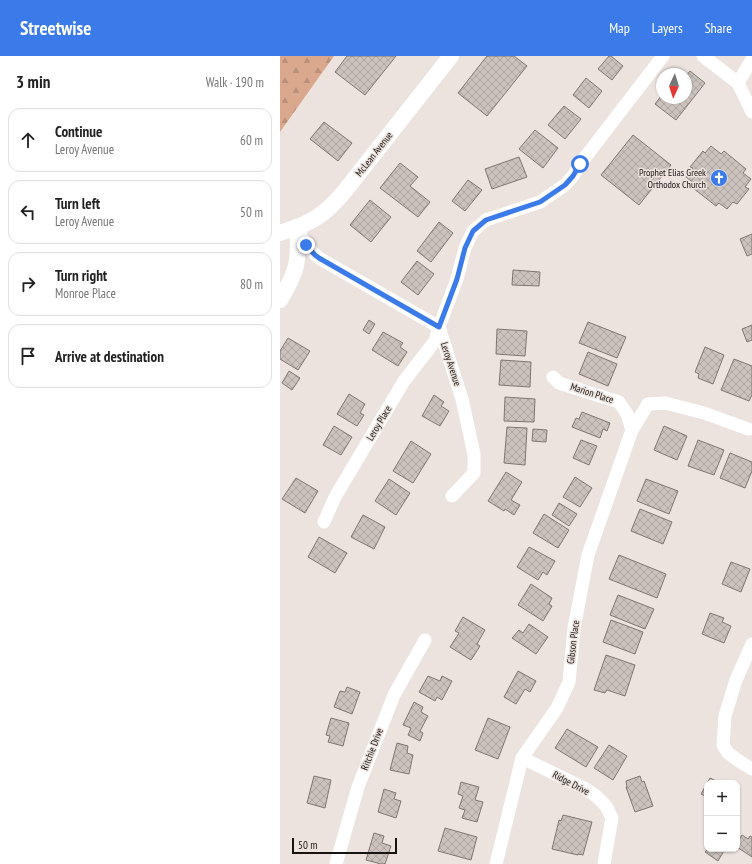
<!DOCTYPE html>
<meta charset="utf-8">
<style>
:root{--surface:#fff;--page:#f6f6f6;--text:#222;--muted:#767676;--line:#e0e0e0;--accent:#3b7be9}
body{margin:0;font-family:"PT Sans Narrow",sans-serif;background:var(--page);color:var(--text)}
.controls{position:absolute;right:12px;bottom:12px;display:grid;overflow:hidden;border-radius:8px;box-shadow:0 1px 3px #0004}
.controls button{width:36px;height:36px;display:grid;place-items:center;padding:0;border:0;border-bottom:1px solid var(--line);background:var(--surface);color:var(--text);font:20px sans-serif}
.compass{position:absolute;left:376px;top:12px;width:36px;height:36px;border-radius:50%;background:var(--surface);box-shadow:0 1px 3px #0004;rotate:184deg}
.scale{position:absolute;left:12px;bottom:10px;width:105px;box-sizing:border-box;padding-left:4px;border:2px solid #161311;border-top:0;font-size:11px;line-height:14px;white-space:nowrap;color:#161311;-webkit-text-stroke:3px #ede3de;paint-order:stroke}
.stop{position:absolute;width:12px;height:12px;margin:-9px;border:3px solid #3b7be9;border-radius:50%;background:#fff}
.stop.end{background:#3b7be9;border-color:#fff;box-shadow:0 1px 4px #0008}
.list{margin:0;padding:0;list-style:none}
h2{display:flex;justify-content:space-between;align-items:center;height:52px;margin:0;padding:0 16px;font-size:17px}
h2 small{font-size:13px;font-weight:400;color:var(--muted)}
.list li{display:grid;grid-template-columns:26px 1fr auto;gap:12px;align-items:center;box-sizing:border-box;height:64px;margin:0 8px 8px;padding:0 8px;border:1px solid var(--line);border-radius:12px}
.list b{display:block;font-size:15px;white-space:nowrap}
.list p{margin:0;font-size:13px;white-space:nowrap;color:var(--muted)}
.list em{font-size:13px;font-style:normal;color:var(--muted)}
.icon{flex:none;width:22px;height:22px;fill:none;stroke:currentColor;stroke-width:2;stroke-linecap:round;stroke-linejoin:round}
.map{position:relative;flex:none;width:472px;height:808px;overflow:hidden}
header{display:flex;align-items:center;gap:24px;box-sizing:border-box;height:56px;padding:0 20px;background:var(--accent);color:#fff}
header strong{font-size:19px}
nav{display:flex;gap:22px;margin-inline-start:auto;font-size:14px}
main{display:flex}
aside{flex:1;background:var(--surface)}
.map>svg:first-child{display:block}
</style>
<header>
<strong>Streetwise</strong>
<nav><a>Map</a><a>Layers</a><a>Share</a></nav>
</header>
<main>
<aside>
<h2>3 min<small>Walk · 190 m</small></h2>
<ul class="list">
<li><svg class="icon" aria-label="ahead" viewBox="0 0 24 24"><path d="M12 20V5M6 11l6-6 6 6"/></svg><div><b>Continue</b><p>Leroy Avenue</p></div><em>60 m</em></li>
<li><svg class="icon" aria-label="left" viewBox="0 0 24 24"><path d="M17 20v-9H6M10 6l-5 5 5 5"/></svg><div><b>Turn left</b><p>Leroy Avenue</p></div><em>50 m</em></li>
<li><svg class="icon" aria-label="right" viewBox="0 0 24 24"><path d="M7 20v-9h11M14 6l5 5-5 5"/></svg><div><b>Turn right</b><p>Monroe Place</p></div><em>80 m</em></li>
<li><svg class="icon" aria-label="arrive" viewBox="0 0 24 24"><path d="M6 21V4h12l-3 4 3 4H6"/></svg><div><b>Arrive at destination</b></div></li>
</ul>
</aside>
<div class="map">
<svg width="472" height="808" viewBox="0 0 472 808">
<defs>
<pattern id="forest-firs" width="22" height="20" patternUnits="userSpaceOnUse"><rect width="22" height="20" fill="#daa88c"/><path d="M5 1l3.5 6h-7zM16 11l3.5 6h-7z" fill="#ba9078"/></pattern>
<pattern id="building-cross-hatch" width="8" height="8" patternUnits="userSpaceOnUse"><rect width="8" height="8" fill="#ccc2bd"/><path d="M0 0l8 8M0 8l8-8" fill="none" stroke="#aea6a1"/></pattern>
</defs>
<rect width="100%" height="100%" fill="#ede3de"/>
<polygon fill="url(#forest-firs)" points="0,0 54,0 0,76"/>
<g fill="url(#building-cross-hatch)" stroke="#7f7672">
<polygon points="67,0 116,0 85,39 55,16"/>
<polygon points="207,0 234,0 247,10 207,60 178,37"/>
<polygon points="329,0 331,0 343,10 332,24 318,13"/>
<polygon points="410,15 425,27 396,64 375,48 382,39 382,42 385,42 387,44 389,42 406,42 406,20"/>
<polygon points="306,22 322,35 309,52 293,39"/>
<polygon points="284,50 301,63 285,83 268,69"/>
<polygon points="44,66 72,87 58,105 30,83"/>
<polygon points="255,74 278,92 263,112 239,93"/>
<polygon points="353,79 391,109 359,149 321,119"/>
<polygon points="431,90 441,98 444,95 466,113 463,117 471,123 465,131 469,133 457,148 453,146 447,153 439,147 436,150 413,132 416,129 406,121 413,112 410,111 423,95 425,97"/>
<polygon points="239,101 247,121 212,133 205,113"/>
<polygon points="120,107 138,121 130,130 150,146 138,161 100,132"/>
<polygon points="188,124 202,134 185,155 172,145"/>
<polygon points="90,144 111,161 91,186 70,169"/>
<polygon points="159,166 173,177 151,206 137,195"/>
<polygon points="472,178 472,198 467,200 460,183"/>
<polygon points="137,205 154,218 138,239 121,226"/>
<polygon points="233,214 260,216 259,230 232,229"/>
<polygon points="89,264 95,268 89,278 83,274"/>
<polygon points="308,266 346,281 337,302 299,287"/>
<polygon points="472,269 472,284 467,286 462,273"/>
<polygon points="217,273 247,275 245,300 216,298"/>
<polygon points="103,276 123,287 120,291 127,296 118,310 92,294"/>
<polygon points="8,282 30,295 18,314 0,303 0,295"/>
<polygon points="425,291 444,299 433,328 418,322 419,318 415,316"/>
<polygon points="308,296 337,308 328,330 299,318"/>
<polygon points="454,303 472,310 472,339 469,345 441,334"/>
<polygon points="221,304 251,306 250,331 219,329"/>
<polygon points="9,315 20,322 12,334 2,327"/>
<polygon points="69,338 85,348 80,357 84,359 77,370 57,358"/>
<polygon points="154,339 164,346 161,350 169,355 160,370 142,360"/>
<polygon points="225,341 255,343 254,366 224,365"/>
<polygon points="302,356 330,367 327,375 323,373 320,382 292,371 296,362 299,363"/>
<polygon points="54,370 72,381 61,399 43,389"/>
<polygon points="384,370 407,380 397,404 374,394"/>
<polygon points="227,371 247,372 245,409 224,407"/>
<polygon points="253,373 267,374 266,386 252,385"/>
<polygon points="301,384 317,390 309,409 293,402"/>
<polygon points="418,384 444,394 434,419 408,410"/>
<polygon points="131,385 151,398 133,427 113,415"/>
<polygon points="450,397 472,406 472,415 465,432 440,422"/>
<polygon points="226,416 242,426 231,444 240,449 234,459 225,453 224,455 208,445"/>
<polygon points="295,421 312,432 300,451 283,441"/>
<polygon points="16,422 38,435 25,457 2,443"/>
<polygon points="109,423 130,437 116,459 95,445"/>
<polygon points="366,423 398,435 389,458 357,445"/>
<polygon points="279,447 297,458 289,470 272,459"/>
<polygon points="360,453 392,466 383,488 351,475"/>
<polygon points="264,458 289,474 278,492 253,477"/>
<polygon points="83,459 105,471 94,493 71,481"/>
<polygon points="39,481 67,497 55,517 28,501"/>
<polygon points="249,491 275,505 267,519 263,516 258,524 237,511"/>
<polygon points="339,499 386,518 377,542 329,523"/>
<polygon points="451,506 470,513 461,536 442,528"/>
<polygon points="251,528 272,542 269,548 272,550 263,565 238,549"/>
<polygon points="338,539 374,553 365,573 330,559"/>
<polygon points="430,557 444,562 442,566 451,570 444,587 422,578"/>
<polygon points="183,561 205,574 197,588 200,590 191,604 170,591 179,577 175,575"/>
<polygon points="331,564 363,576 355,598 323,586"/>
<polygon points="249,568 268,581 256,598 232,582 239,574 243,577"/>
<polygon points="326,599 355,609 345,640 327,634 325,637 314,634"/>
<polygon points="238,615 256,625 250,636 245,633 236,648 224,641"/>
<polygon points="148,620 160,625 162,620 172,625 162,644 157,641 155,645 139,636"/>
<polygon points="67,631 80,636 72,658 54,651 60,635 65,636"/>
<polygon points="134,646 143,651 141,656 148,660 140,675 143,677 140,685 128,679 131,672 123,669"/>
<polygon points="51,662 69,667 63,690 48,686 50,680 46,679"/>
<polygon points="208,662 230,671 218,703 195,694"/>
<polygon points="287,673 318,691 306,711 275,692"/>
<polygon points="117,687 128,690 127,697 133,699 129,718 110,714"/>
<polygon points="329,689 347,700 333,724 314,712"/>
<polygon points="34,720 51,724 45,752 27,747"/>
<polygon points="360,720 362,726 364,725 373,750 355,756 346,731 347,731 346,725"/>
<polygon points="430,722 440,727 427,727 427,741 421,738"/>
<polygon points="181,726 199,731 195,744 203,746 197,766 182,762 185,754 179,752 183,740 178,738"/>
<polygon points="104,733 116,737 114,743 121,745 116,762 98,756"/>
<polygon points="283,759 312,766 303,799 298,798 298,799 272,793 279,764 281,765"/>
<polygon points="165,772 197,781 191,804 158,795"/>
<polygon points="94,777 104,780 102,787 111,790 105,808 101,808 86,804"/>
<polygon points="462,779 468,783 470,780 472,781 472,801 457,791 457,787"/>
<polygon points="428,793 445,793 438,805 425,796"/>
</g>
<g fill="none" stroke-linecap="round" stroke-linejoin="round">
<g stroke="#fff" stroke-width="13">
<polyline points="423,0 458,27 472,56"/>
<polyline points="458,27 472,3"/>
<path d="M18,174C23,185 29,194 39,202L159,271"/>
<polyline points="159,271 182,343 194,398 194,417 172,440"/>
<polyline points="352,374 368,348 385,347 424,357 468,373"/>
<polyline points="44,466 55,441 124,325 155,285 159,271 177,223 185,192 193,175 206,164 260,146 285,129 293,120 300,108 383,0"/>
<polyline points="472,588 456,624 445,660 443,689 448,697 462,707 472,713"/>
<polyline points="242,702 304,732 316,740 326,750 332,762 324,808"/>
<polyline points="56,808 78,731 114,639 145,584"/>
<polyline points="216,808 242,702 277,652 289,626 294,572 308,499 352,374 347,358 339,346 279,327 273,321"/>
</g>
<g stroke="#fff" stroke-width="16">
<path d="M0,177C31,167 43,161 64,136L171,0"/>
<path d="M0,244C17,216 20,204 17,171"/>
</g>
</g>
<g fill="none" stroke-linecap="round" stroke-linejoin="round">
<polyline stroke="#3b7be9" stroke-width="5" points="26,189 35,199 39,202 159,271 177,223 185,192 193,175 206,164 260,146 285,129 293,120 300,108"/>
</g>
<defs>
<g id="church-disc" transform="scale(0.9)"><circle r="9.5" fill="#3b7be9" stroke="#ede3de"/><path d="M-1.2-6h2.4v3.5h3.3v2.4h-3.3V6h-2.4V-.1h-3.3v-2.4h3.3Z" fill="#fff"/></g>
</defs>
<g fill-rule="evenodd">
<use href="#church-disc" x="439" y="122"/>
</g>
<g text-anchor="middle" dominant-baseline="central" stroke-width="3" stroke-linejoin="round" paint-order="stroke">
<g font-size="10" fill="#161311" stroke="#ede3de">
<text transform="translate(94 98) rotate(-52)">McLean Avenue</text>
<text transform="translate(171 308) rotate(72)">Leroy Avenue</text>
<text transform="translate(312 337) rotate(18)">Marion Place</text>
<text transform="translate(99 367) rotate(-59)">Leroy Place</text>
<text transform="translate(293 586) rotate(-83)">Gibson Place</text>
<text transform="translate(92 693) rotate(-69)">Ritchie Drive</text>
<text transform="translate(291 727) rotate(28)">Ridge Drive</text>
</g>
<g font-size="10" fill="#161311" stroke="#ede3de" text-anchor="end">
<text x="426" y="116">Prophet Elias Greek<tspan x="426" dy="12">Orthodox Church</tspan></text>
</g>
</g>
</svg>
<div class="controls">
<button>+</button>
<button>−</button>
</div>
<svg class="compass" viewBox="-18 -18 36 36"><path d="M0-13l5 13h-10z" fill="#e53935"/><path d="M0 13l5-13h-10z" fill="#767676"/></svg>
<div class="scale">50 m</div>
<div class="stop" style="left:300px;top:108px"></div>
<div class="stop end" style="left:26px;top:189px"></div>
</div>
</main>
